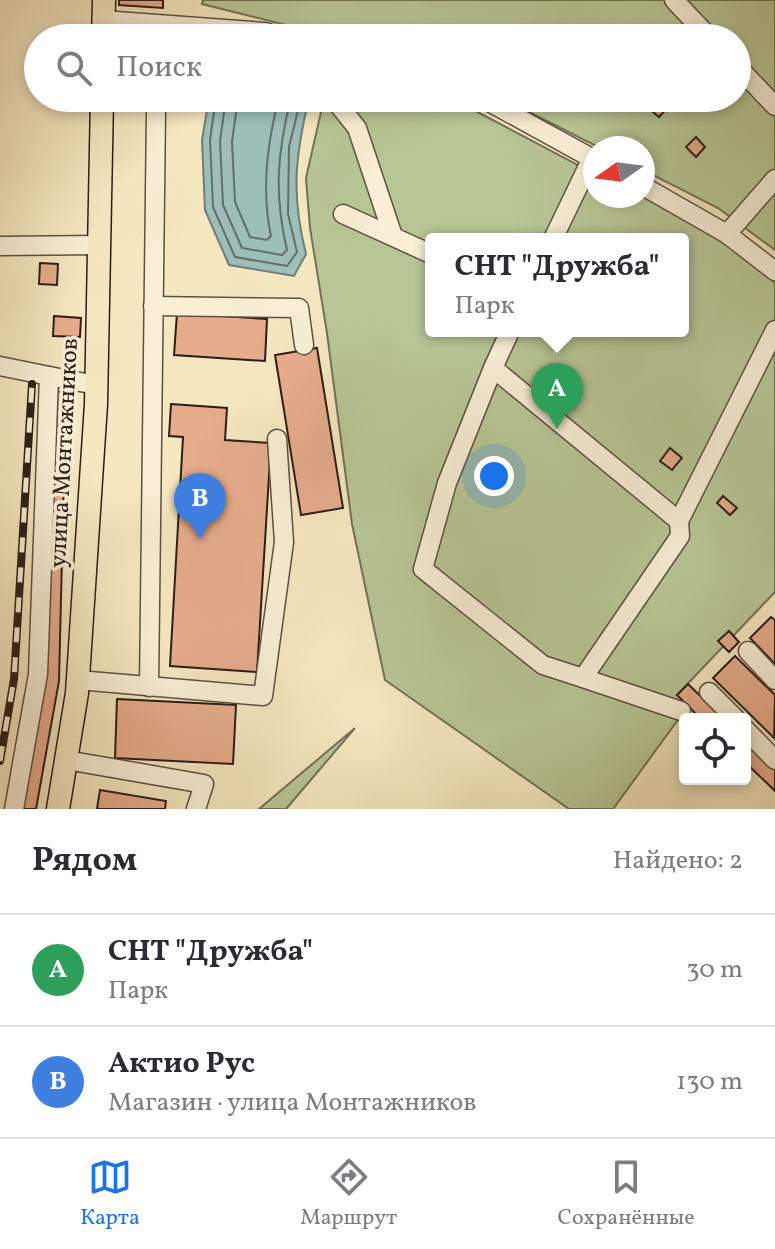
<!DOCTYPE html>
<html lang="ru">
<meta charset="utf-8">
<style>
:root{--surface:#fff;--page:#f2f2f3;--text:#2b2b33;--muted:#7c7c81;--line:#e1e1e2;--accent:#1a73e8}
body{margin:0;font-family:Vollkorn,serif;background:var(--page);color:var(--text)}
.controls{position:absolute;right:24px;bottom:24px;display:grid;overflow:hidden;border-radius:8px;box-shadow:0 4px 12px #0003}
.controls button{width:72px;height:72px;display:grid;place-items:center;padding:0;border:0;border-bottom:2px solid var(--line);background:var(--surface);color:var(--text);font:40px sans-serif}
.compass{position:absolute;left:583px;top:136px;width:72px;height:72px;border-radius:50%;background:var(--surface);box-shadow:0 4px 12px #0003;rotate:256deg}
.you{position:absolute;left:494px;top:476px;width:28px;height:28px;margin:-20px;border:6px solid #fff;border-radius:50%;background:#1a73e8;box-shadow:0 0 0 12px #1a73e833}
.badge{display:grid;place-items:center;width:52px;height:52px;border-radius:50%;background:var(--accent);color:#fff;font-size:26px;font-weight:700}
.pin{position:absolute;translate:-50% -66px;filter:drop-shadow(0 2px 4px #0008)}
.pin::after{content:'';position:absolute;top:42px;width:28px;height:24px;background:inherit;clip-path:polygon(0 0,100% 0,50% 100%)}
.popup{position:absolute;left:425px;top:233px;width:264px;height:104px;box-sizing:border-box;display:grid;place-content:center;border-radius:8px;background:var(--surface);filter:drop-shadow(0 2px 6px #0005);font-size:26px;white-space:nowrap;color:var(--muted)}
.popup b{font-size:30px;color:var(--text)}
.popup::after{content:'';position:absolute;left:50%;top:100%;margin-left:-16px;border:16px solid transparent;border-top-color:var(--surface)}
.list{margin:0;padding:0;list-style:none}
h2{display:flex;justify-content:space-between;align-items:center;height:104px;margin:0;padding:0 32px;font-size:34px}
h2 small{font-size:26px;font-weight:400;color:var(--muted)}
.list li{display:grid;grid-template-columns:52px 1fr auto;gap:24px;align-items:center;box-sizing:border-box;height:112px;padding:0 32px;border-top:2px solid var(--line)}
.list b{display:block;font-size:30px;white-space:nowrap}
.list p{margin:0;font-size:26px;white-space:nowrap;color:var(--muted)}
.list em{font-size:26px;font-style:normal;color:var(--muted)}
.icon{flex:none;width:44px;height:44px;fill:none;stroke:currentColor;stroke-width:2;stroke-linecap:round;stroke-linejoin:round}
.map{position:relative;flex:none;width:775px;height:809px;overflow:hidden}
.search{position:absolute;background:var(--surface);box-shadow:0 4px 12px #0003;left:24px;right:24px;top:24px;height:88px;display:flex;align-items:center;gap:20px;box-sizing:border-box;padding:0 28px;border-radius:44px;color:var(--muted);font-size:30px}
.sheet{height:328px;background:var(--surface)}
nav{display:flex;justify-content:space-around;align-items:center;box-sizing:border-box;height:112px;border-top:2px solid var(--line);background:var(--surface);font-size:22px;color:var(--muted)}
nav a{display:grid;justify-items:center;gap:4px}
nav .on{color:var(--accent)}
.map>svg:first-child{display:block}
</style>
<div class="map">
<svg width="775" height="809" viewBox="0 0 775 809">
<rect width="100%" height="100%" fill="#f5e7c0"/>
<filter id="stains"><feTurbulence type="fractalNoise" baseFrequency=".0025" numOctaves="4"/><feColorMatrix values="0 0 0 0 .2 0 0 0 0 .09 0 0 0 0 .02 0 0 0 .5 -.17"/></filter>
<radialGradient id="worn" r=".72"><stop offset=".6" stop-color="#630" stop-opacity="0"/><stop offset="1" stop-color="#630" stop-opacity=".3"/></radialGradient>
<g fill="#b8c696" stroke="#727257" stroke-width="2" fill-rule="evenodd">
<polygon points="203,0 775,0 775,250 718,208 643,170 643,148 600,148 502,98 737,98 737,38 338,38 202,4"/>
<path d="M327,98H451L595,174V196C610,196 631,192 645,197C690,213 739,252 775,283V592L677,695L688,706L613,809H569L385,680L352,524L327,333L310,228L306,178L321,112ZM431,239H683V331H431Z"/>
<polygon points="355,728 286,809 259,809"/>
</g>
<path fill="#9dbeb9" stroke="#6f7e79" stroke-width="2" d="M209,98H309C295,157 291,194 306,254L294,276L229,265L205,210L202,140Z"/>
<g fill="none" stroke-linecap="round" stroke-linejoin="round">
<g stroke="#646e68" stroke-width="2">
<polyline points="216,98 210,140 213,207 235,257 287,266 297,252 288,214 289,147 301,98"/>
<path d="M226,98L220,141L223,205L242,248L282,255L287,250C274,195 277,153 291,98"/>
<path d="M238,98L232,142L235,202L250,237L267,240L271,236C261,190 267,143 279,98"/>
</g>
</g>
<g fill="#e6ac8c" stroke="#2b1d18" stroke-width="2">
<polygon points="119,0 163,0 163,8 119,5"/>
<polygon points="657,98 668,107 659,117 648,108"/>
<polygon points="696,137 705,147 696,157 686,147"/>
<polygon points="40,263 58,264 57,285 39,284"/>
<polygon points="177,313 267,319 265,361 174,355"/>
<polygon points="54,316 81,318 80,337 53,336"/>
<polygon points="317,348 343,508 301,515 275,355"/>
<polygon points="52,391 66,392 59,681 36,809 22,809"/>
<polygon points="171,404 227,408 225,440 271,443 257,672 170,666 183,437 169,436"/>
<polygon points="670,448 682,458 672,470 660,461"/>
<polygon points="723,496 737,508 730,515 717,503"/>
<polygon points="771,617 775,620 775,664 750,638"/>
<polygon points="729,631 739,642 729,652 718,641"/>
<polygon points="735,656 775,695 774,738 713,678"/>
<polygon points="688,684 724,719 701,719 677,695"/>
<polygon points="117,699 236,705 233,764 115,758"/>
<polygon points="745,740 775,769 775,791 745,762"/>
<polygon points="100,790 166,801 165,809 97,809"/>
</g>
<g fill="none" stroke-linecap="round" stroke-linejoin="round">
<g stroke="#5e5042" stroke-width="21">
<g id="minor">
<polyline points="674,0 710,38"/>
<polyline points="103,20 265,32 286,38"/>
<polyline points="737,66 775,106"/>
<polyline points="333,98 357,128 393,236"/>
<polyline points="482,98 595,160"/>
<polyline points="643,186 727,234 775,271"/>
<polyline points="343,214 431,254"/>
<polyline points="727,234 775,179"/>
<polyline points="553,239 592,158"/>
<polyline points="0,246 100,245"/>
<polyline points="153,306 299,308 304,345"/>
<polyline points="510,331 493,368 679,521 775,330"/>
<polyline points="0,366 49,376"/>
<polyline points="493,368 447,483 423,569 543,665 583,678"/>
<polyline points="679,521 680,536 583,678 681,711"/>
<polyline points="748,651 775,680"/>
<polyline points="78,680 263,696 284,542 277,439"/>
<polyline points="149,687 156,111"/>
<polyline points="709,692 736,719"/>
<polyline points="745,729 775,760"/>
<polyline points="66,760 204,784 196,809"/>
<polyline points="14,809 38,674 49,376 96,385"/>
</g>
</g>
<g stroke="#2b1d18" stroke-width="25">
<g id="major">
<polyline points="103,38 104,0"/>
<polyline points="58,809 77,693 96,404 102,98"/>
</g>
</g>
<use href="#minor" stroke="#f8efd6" stroke-width="18"/>
<use href="#major" stroke="#f5e7c0" stroke-width="22"/>
<g stroke="#2b1d18" stroke-width="8">
<polyline id="rail" points="0,761 14,679 32,384"/>
</g>
<use href="#rail" stroke="#f8efd6" stroke-width="5" stroke-dasharray="15" stroke-linecap="butt"/>
</g>
<g text-anchor="middle" dominant-baseline="central" stroke-width="7" stroke-linejoin="round" paint-order="stroke">
<g font-size="24" fill="#2b1d18" stroke="#f8efd6">
<text transform="translate(65 453) rotate(-87)">улица Монтажников</text>
</g>
</g>
<rect width="100%" height="100%" filter="url(#stains)"/>
<rect width="100%" height="100%" fill="url(#worn)"/>
</svg>
<div class="controls">
<button><svg class="icon" aria-label="locate" viewBox="0 0 24 24"><circle cx="12" cy="12" r="6"/><path d="M12 2v4M12 18v4M2 12h4M18 12h4"/></svg></button>
</div>
<svg class="compass" viewBox="-18 -18 36 36"><path d="M0-13l5 13h-10z" fill="#e53935"/><path d="M0 13l5-13h-10z" fill="#7c7c81"/></svg>
<div class="you"></div>
<div class="pin badge" style="left:557px;top:429px;background:#2e9e5b">A</div>
<div class="popup"><b>СНТ &quot;Дружба&quot;</b>Парк</div>
<div class="pin badge" style="left:200px;top:539px;background:#3f7fe0">B</div>
<div class="search"><svg class="icon" aria-label="search" viewBox="0 0 24 24"><circle cx="10" cy="10" r="6"/><path d="M15 15l6 6"/></svg>Поиск</div>
</div>
<section class="sheet">
<h2>Рядом<small>Найдено: 2</small></h2>
<ul class="list">
<li><span class="badge" style="background:#2e9e5b">A</span><div><b>СНТ &quot;Дружба&quot;</b><p>Парк</p></div><em>30 m</em></li>
<li><span class="badge" style="background:#3f7fe0">B</span><div><b>Актио Рус</b><p>Магазин · улица Монтажников</p></div><em>130 m</em></li>
</ul>
</section>
<nav>
<a class="on"><svg class="icon" aria-label="map" viewBox="0 0 24 24"><path d="M3 6l6-2 6 2 6-2v14l-6 2-6-2-6 2zM9 4v14M15 6v14"/></svg>Карта</a>
<a><svg class="icon" aria-label="directions" viewBox="0 0 24 24"><path d="M12 3l9 9-9 9-9-9zM9 14v-3h6M13 9l2 2-2 2"/></svg>Маршрут</a>
<a><svg class="icon" aria-label="saved" viewBox="0 0 24 24"><path d="M7 4h10v16l-5-4-5 4z"/></svg>Сохранённые</a>
</nav>
